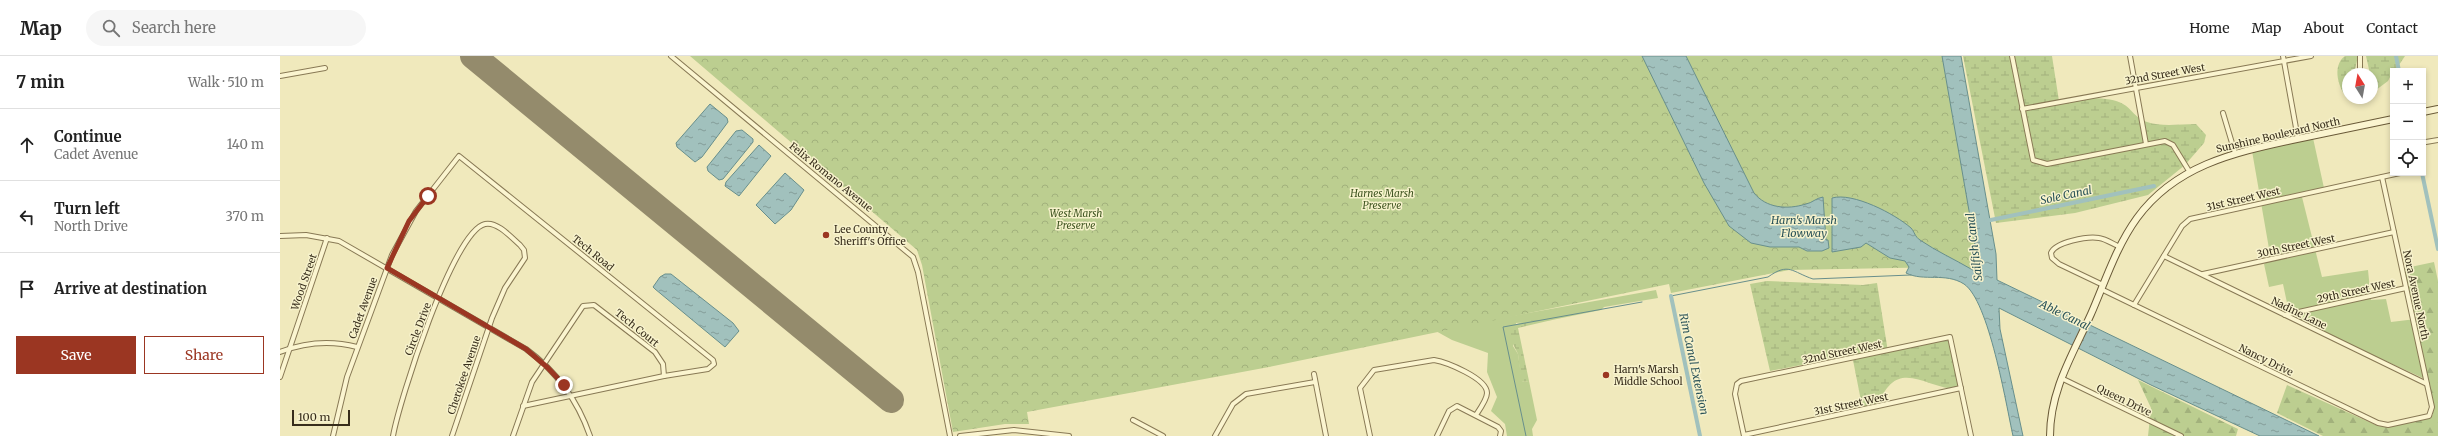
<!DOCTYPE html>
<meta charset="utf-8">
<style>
:root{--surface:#fff;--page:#f6f6f6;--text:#222;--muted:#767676;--line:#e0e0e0;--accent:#9b3622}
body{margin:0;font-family:Merriweather,serif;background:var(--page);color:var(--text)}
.controls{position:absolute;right:12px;top:12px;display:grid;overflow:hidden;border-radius:0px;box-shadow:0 2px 6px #0003}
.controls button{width:36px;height:36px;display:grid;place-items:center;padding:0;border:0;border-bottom:1px solid var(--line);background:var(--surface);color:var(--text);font:20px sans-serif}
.compass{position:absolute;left:2062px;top:12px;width:36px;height:36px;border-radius:50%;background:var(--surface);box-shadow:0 2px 6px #0003;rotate:349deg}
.scale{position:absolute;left:12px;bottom:10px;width:58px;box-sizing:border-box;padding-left:4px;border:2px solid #372d1b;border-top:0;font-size:11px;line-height:14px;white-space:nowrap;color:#372d1b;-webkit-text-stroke:3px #f7f2cc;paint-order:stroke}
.stop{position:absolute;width:12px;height:12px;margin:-9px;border:3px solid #9b3622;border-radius:50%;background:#fff}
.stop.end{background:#9b3622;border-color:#fff;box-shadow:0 1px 4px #0008}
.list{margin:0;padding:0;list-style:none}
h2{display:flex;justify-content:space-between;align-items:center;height:52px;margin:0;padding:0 16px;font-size:17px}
h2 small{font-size:13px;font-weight:400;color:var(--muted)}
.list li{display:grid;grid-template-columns:26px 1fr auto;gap:12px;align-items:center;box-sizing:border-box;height:72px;padding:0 16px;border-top:1px solid var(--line)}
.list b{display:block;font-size:15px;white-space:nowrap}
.list p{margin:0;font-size:13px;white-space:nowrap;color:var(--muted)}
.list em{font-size:13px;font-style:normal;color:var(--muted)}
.actions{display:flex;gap:8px;padding:12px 16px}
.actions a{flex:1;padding:9px 0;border:1px solid var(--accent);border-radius:0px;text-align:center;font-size:14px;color:var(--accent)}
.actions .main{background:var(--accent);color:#fff}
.icon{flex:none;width:22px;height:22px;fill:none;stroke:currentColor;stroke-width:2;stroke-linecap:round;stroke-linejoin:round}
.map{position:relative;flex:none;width:2158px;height:380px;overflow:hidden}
header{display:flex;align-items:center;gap:24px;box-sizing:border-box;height:56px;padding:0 20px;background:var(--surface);border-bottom:1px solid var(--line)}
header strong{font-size:19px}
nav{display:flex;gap:22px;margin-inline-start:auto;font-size:14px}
.search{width:280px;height:36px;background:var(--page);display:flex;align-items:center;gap:10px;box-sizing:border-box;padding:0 14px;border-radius:22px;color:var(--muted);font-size:15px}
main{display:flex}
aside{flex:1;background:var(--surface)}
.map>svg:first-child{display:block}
</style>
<header>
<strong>Map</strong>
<div class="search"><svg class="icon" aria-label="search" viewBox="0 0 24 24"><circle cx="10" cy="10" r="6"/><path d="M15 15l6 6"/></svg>Search here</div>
<nav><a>Home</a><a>Map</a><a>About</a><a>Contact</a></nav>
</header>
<main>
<aside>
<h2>7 min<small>Walk · 510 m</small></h2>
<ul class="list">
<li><svg class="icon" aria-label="ahead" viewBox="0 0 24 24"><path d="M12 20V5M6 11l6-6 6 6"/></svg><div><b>Continue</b><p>Cadet Avenue</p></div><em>140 m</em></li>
<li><svg class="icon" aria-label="left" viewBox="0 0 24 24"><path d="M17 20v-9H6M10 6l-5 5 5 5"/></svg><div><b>Turn left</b><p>North Drive</p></div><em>370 m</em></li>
<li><svg class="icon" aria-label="arrive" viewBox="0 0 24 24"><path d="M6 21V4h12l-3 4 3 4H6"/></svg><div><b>Arrive at destination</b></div></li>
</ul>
<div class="actions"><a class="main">Save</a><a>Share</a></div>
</aside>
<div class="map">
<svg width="2158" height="380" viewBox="0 0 2158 380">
<defs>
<pattern id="forest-firs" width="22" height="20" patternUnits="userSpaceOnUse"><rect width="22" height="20" fill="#bcce90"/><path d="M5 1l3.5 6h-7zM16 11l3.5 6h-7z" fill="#a2b17c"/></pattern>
<pattern id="wetland-marsh" width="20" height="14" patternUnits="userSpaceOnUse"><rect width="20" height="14" fill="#bcce90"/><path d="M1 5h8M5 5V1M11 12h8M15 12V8" fill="none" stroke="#a2b17c"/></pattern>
<pattern id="park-crowns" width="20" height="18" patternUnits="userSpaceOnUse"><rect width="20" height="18" fill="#bcce90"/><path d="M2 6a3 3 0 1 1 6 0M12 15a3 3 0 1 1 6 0" fill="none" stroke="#a2b17c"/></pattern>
<pattern id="water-ripples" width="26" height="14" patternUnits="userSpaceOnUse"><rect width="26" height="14" fill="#a1c1bd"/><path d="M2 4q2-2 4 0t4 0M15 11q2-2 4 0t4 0" fill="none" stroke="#849d99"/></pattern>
</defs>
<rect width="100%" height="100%" fill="#f0e9bc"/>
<g fill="#bcce90">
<polygon points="2033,82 2044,132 2021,137 2042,221 2088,214 2091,244 2106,243 2111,266 2136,263 2145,323 2010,261 2003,228 1989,231 1984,208 1991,204 1972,95"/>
<polygon points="1376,234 1378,242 1324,251 1321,254 1272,264 1236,267 1233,290 1238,298 1242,326 1249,325 1257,364 1252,373 1253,380 1227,380 1225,368 1211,355 1217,341 1207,316 1208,297 1172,284 1154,274"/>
</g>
<g fill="url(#forest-firs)">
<polygon points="2154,206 2158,225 2158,380 2043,380 1997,357 2007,329 2098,370 2153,359 2145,323 2136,263 2121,213"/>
<polygon points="1858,324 1958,373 1956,380 1868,380 1871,352"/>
</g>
<g fill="url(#wetland-marsh)">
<path d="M1683,0H1772L1779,45C1796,43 1828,39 1843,48C1851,52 1856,63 1867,66C1882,71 1900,68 1916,68L1926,79L1924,87L1905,109L1868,139L1795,157L1716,167Z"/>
<path d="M2065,0H2078L2074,18H2068V42H2086L2068,43C2059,34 2051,10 2065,0Z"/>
<polygon points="2086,0 2125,0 2115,15 2113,15 2108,25 2092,37 2092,18 2090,18"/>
<path d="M1487,225L1583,229L1597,227L1608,296L1668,284L1682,333C1645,335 1617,296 1597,352L1583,355L1572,299L1490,315L1470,228Z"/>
<path d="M1272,264L1238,272L1249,325L1241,326L1238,298L1230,282L1229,272C1242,263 1256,264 1272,264Z"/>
</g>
<polygon fill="url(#park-crowns)" points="410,0 1668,0 1704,230 1667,211 1509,214 1391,237 1389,228 989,311 747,356 749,368 725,368 673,376 642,209 637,194"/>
<g fill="url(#water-ripples)" stroke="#688f8c">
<path d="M1362,0H1406L1474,137C1486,152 1507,154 1526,148C1532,147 1536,142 1543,141L1546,184H1548L1549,192L1542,195H1527L1519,191H1490L1471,187L1449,170L1424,127Z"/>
<path d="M1662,0H1681L1716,198L1717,224L2039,380H1980L1871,329L1719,252L1720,273L1743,380H1733C1726,348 1709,245 1684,228C1665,216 1644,226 1626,217L1629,211L1625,205L1610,202L1586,187L1581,191L1552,196V142C1573,136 1615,158 1631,172C1634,175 1635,181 1640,184C1656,195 1674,203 1691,213L1695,215L1699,212Z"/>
<polygon points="430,48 447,62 448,66 422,101 415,106 397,91 396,87"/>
<polygon points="462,74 473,83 473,86 443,123 439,124 428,115 427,111 456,75"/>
<polygon points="479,89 491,100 459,140 445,130 446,126"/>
<polygon points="505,117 524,134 511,154 495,168 476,149"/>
<polygon points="385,218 391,218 453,267 459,275 445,291 375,233 373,231 380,221"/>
</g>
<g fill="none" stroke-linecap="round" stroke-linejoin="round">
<g stroke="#688f8c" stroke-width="1">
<path d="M1391,240L1488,221C1509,206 1512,216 1533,223L1631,219"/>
<polyline points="1246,380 1223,271 1362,246"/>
</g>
<g stroke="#a1c1bd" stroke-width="4">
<polyline points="2116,0 2119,15"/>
<polyline points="2142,117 2158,193"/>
<polyline points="1706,165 1874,130"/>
<polyline points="1391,240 1420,380"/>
</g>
<polyline stroke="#948b6c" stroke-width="26" points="193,0 611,344"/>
<g stroke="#887955" stroke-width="6">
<g id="street">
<polyline points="391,0 633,201 638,216 670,380"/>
<polyline points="1732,0 1753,104 1767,108 1885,85 1893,89 1909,115"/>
<polyline points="1850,0 1866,88"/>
<polyline points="2003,0 2018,83"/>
<polyline points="2080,0 2080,18"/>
<polyline points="0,20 45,12"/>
<polyline points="1742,53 2031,0"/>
<polyline points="1943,57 1955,97"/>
<polyline points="2146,86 2158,84"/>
<path d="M0,180L26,179L59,185L246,293C276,315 298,345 310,380"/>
<polyline points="1884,200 2147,328"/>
<polyline points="1923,218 2114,176"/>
<path d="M1823,229L1779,208L1772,202L1771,197C1775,186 1808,180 1819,182C1826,183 1833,188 1840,191"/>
<polyline points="1821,233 2098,367 2108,369 2149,360 2152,351 2102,121"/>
<polyline points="1854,249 1902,170 1910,163 2120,117"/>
<polyline points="2005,259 2126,232"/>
<path d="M0,296C26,286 50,284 77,291"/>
<polyline points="1034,318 1046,380"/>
<polyline points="0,321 47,182"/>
<polyline points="1781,322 1901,380"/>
<polyline points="853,364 883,380"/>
<polyline points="1464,379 1681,332"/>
<polyline points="53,380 67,321 112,199 136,155 179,100 433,304 434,308 428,313 384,320 243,350"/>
<path d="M113,380C119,346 173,175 205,168C217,165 232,182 240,189L244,194L245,202L225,232L212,262L172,380"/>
<polyline points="233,380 252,326 303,250 314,249 375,296 383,308 384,320"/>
<polyline points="680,380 734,374 789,380"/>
<polyline points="935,380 953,348 966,338 1035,326"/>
<path d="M1090,380L1080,332L1094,314L1154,304C1166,306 1207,322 1207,337C1207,343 1200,353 1196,359"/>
<polyline points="1157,380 1169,355 1177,350 1218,371 1221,375 1220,380"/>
<polyline points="1464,380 1455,338 1457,328 1461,325 1670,281 1691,380"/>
</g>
</g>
<g stroke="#6a5a38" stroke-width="8">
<g id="secondary">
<polyline points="2143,56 2158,53"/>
<path d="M1770,380C1770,334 1793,298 1811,258C1825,226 1836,191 1857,162C1895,110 1952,97 2012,84C2046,77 2079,70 2113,63"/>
</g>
</g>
<use href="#street" stroke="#fbf5d0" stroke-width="4"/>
<use href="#secondary" stroke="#fbf5d0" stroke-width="6"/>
</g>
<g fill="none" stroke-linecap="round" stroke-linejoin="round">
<polyline stroke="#9b3622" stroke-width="5" points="148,140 129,165 107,212 246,293 268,312 284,329"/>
</g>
<g fill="#9b3622" stroke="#f7f2cc" stroke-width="1.5">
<circle cx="546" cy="179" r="4"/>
<circle cx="1326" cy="319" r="4"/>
</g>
<g text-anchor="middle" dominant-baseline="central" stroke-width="3" stroke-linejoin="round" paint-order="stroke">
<g font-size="10" fill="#372d1b" stroke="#f7f2cc">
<text transform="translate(1885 18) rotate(-10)">32nd Street West</text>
<text transform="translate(1998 79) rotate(-13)">Sunshine Boulevard North</text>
<text transform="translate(551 121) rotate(39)">Felix Romano Avenue</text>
<text transform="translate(1963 143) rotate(-13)">31st Street West</text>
<text transform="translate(2016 190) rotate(-12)">30th Street West</text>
<text transform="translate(313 197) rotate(39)">Tech Road</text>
<text transform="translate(24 226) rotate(-71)">Wood Street</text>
<text transform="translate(2076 235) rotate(-12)">29th Street West</text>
<text transform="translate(2136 239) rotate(78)">Nora Avenue North</text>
<text transform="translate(83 252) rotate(-70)">Cadet Avenue</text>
<text transform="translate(2019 257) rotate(26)">Nadine Lane</text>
<text transform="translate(357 272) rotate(39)">Tech Court</text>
<text transform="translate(138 273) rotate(-69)">Circle Drive</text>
<text transform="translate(1562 296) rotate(-12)">32nd Street West</text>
<text transform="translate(1986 304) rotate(26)">Nancy Drive</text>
<text transform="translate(184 319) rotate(-71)">Cherokee Avenue</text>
<text transform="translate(1844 344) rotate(26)">Queen Drive</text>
<text transform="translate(1571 348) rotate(-12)">31st Street West</text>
</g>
<g font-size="10" font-style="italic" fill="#3e5420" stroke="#f7f2cc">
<text x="1102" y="137">Harnes Marsh<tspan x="1102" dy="12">Preserve</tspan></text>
<text x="796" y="157">West Marsh<tspan x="796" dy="12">Preserve</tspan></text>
</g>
<g font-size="10" fill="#372d1b" stroke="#f7f2cc" text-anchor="start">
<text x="554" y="173">Lee County<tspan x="554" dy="12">Sheriff's Office</tspan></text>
<text x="1334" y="313">Harn's Marsh<tspan x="1334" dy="12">Middle School</tspan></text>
</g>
<g font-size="11" font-style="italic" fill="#295258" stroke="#f7f2cc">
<text transform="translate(1786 139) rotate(-12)">Sole Canal</text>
<text x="1524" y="164">Harn's Marsh<tspan x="1524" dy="13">Flowway</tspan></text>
<text transform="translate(1694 191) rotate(-97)">Sailfish Canal</text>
<text transform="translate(1785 259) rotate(26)">Able Canal</text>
<text transform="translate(1414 308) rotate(78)">Rim Canal Extension</text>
</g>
</g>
</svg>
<div class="controls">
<button>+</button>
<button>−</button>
<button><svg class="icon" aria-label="locate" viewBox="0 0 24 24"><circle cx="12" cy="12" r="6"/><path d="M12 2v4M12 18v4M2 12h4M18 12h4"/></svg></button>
</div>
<svg class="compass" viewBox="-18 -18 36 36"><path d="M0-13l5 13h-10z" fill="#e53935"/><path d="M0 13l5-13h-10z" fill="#767676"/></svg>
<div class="scale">100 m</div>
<div class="stop" style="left:148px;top:140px"></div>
<div class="stop end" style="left:284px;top:329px"></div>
</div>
</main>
